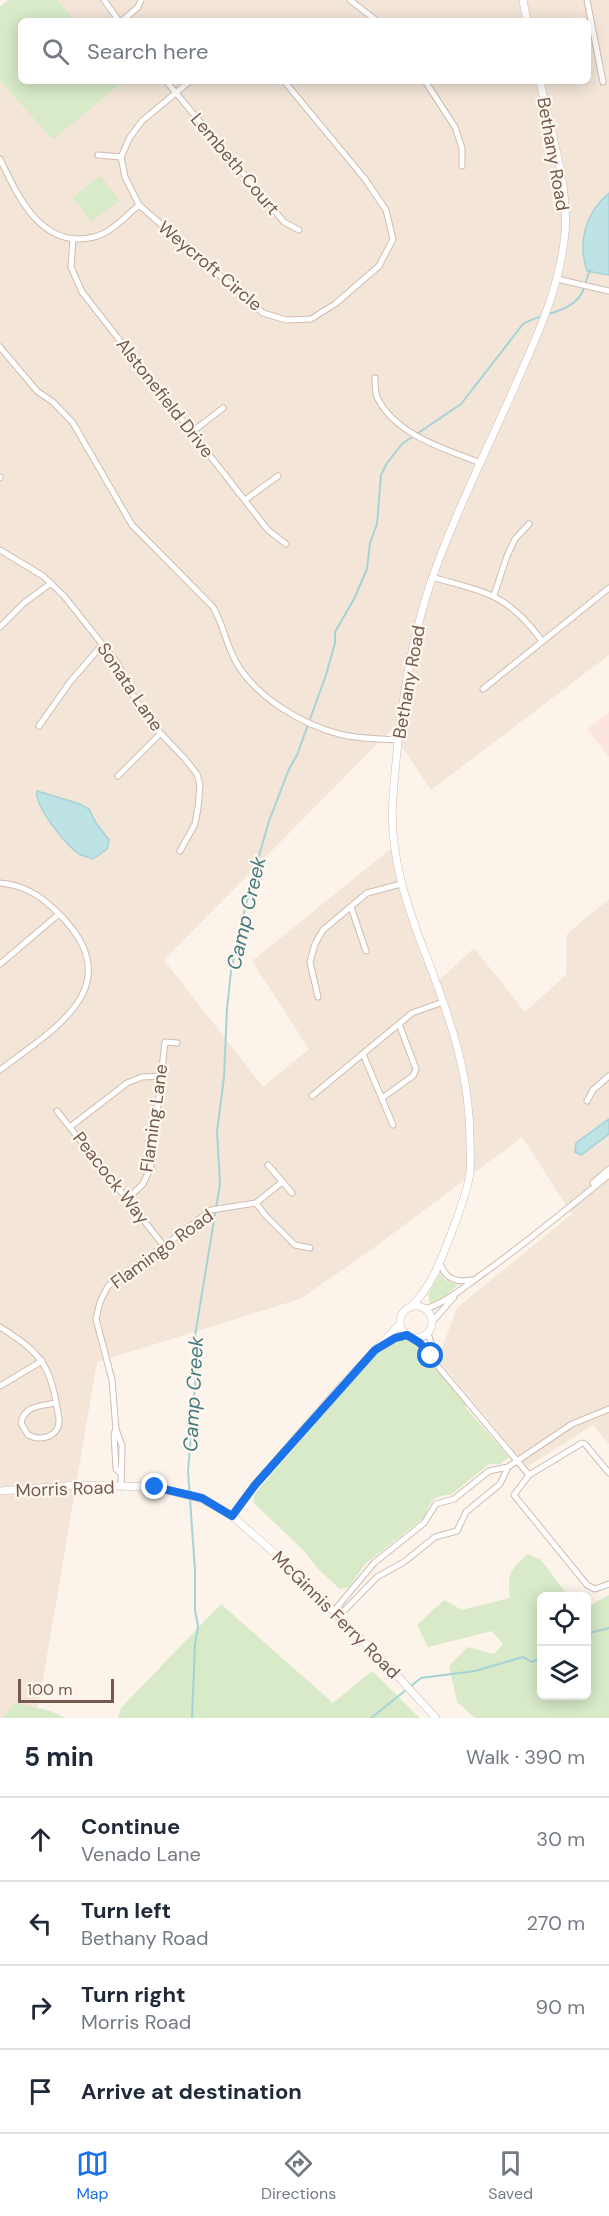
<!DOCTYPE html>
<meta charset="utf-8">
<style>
:root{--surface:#fff;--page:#f2f2f3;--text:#1f2937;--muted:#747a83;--line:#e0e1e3;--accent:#1a73e8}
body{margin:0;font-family:"DM Sans",sans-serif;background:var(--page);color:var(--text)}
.controls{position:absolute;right:18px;bottom:18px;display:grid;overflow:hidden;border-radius:9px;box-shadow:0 3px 15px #0003}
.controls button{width:54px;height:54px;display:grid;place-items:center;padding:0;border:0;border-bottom:2px solid var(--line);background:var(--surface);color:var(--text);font:30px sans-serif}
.scale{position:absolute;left:18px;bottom:15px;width:96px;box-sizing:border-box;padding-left:6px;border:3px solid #76594e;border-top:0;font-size:16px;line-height:21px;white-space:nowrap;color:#76594e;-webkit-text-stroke:4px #fef8f0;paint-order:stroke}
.stop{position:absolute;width:18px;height:18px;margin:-14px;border:4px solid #1a73e8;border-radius:50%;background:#fff}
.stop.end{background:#1a73e8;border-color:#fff;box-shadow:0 2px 6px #0008}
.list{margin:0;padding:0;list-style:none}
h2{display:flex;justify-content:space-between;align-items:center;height:78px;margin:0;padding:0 24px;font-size:26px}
h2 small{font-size:20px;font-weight:400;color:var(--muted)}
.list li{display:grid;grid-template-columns:39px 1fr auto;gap:18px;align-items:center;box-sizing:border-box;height:84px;padding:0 24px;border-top:2px solid var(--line)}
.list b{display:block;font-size:22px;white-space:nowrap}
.list p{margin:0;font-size:20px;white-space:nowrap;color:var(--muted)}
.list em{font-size:20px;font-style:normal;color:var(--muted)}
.icon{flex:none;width:33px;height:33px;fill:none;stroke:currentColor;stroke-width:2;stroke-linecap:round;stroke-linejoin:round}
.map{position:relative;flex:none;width:609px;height:1718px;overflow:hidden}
.search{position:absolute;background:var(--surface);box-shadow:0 3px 15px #0003;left:18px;right:18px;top:18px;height:66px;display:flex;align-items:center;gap:15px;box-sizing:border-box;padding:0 21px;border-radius:9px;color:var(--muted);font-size:22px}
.sheet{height:414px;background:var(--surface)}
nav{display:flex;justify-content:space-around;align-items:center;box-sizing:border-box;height:84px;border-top:2px solid var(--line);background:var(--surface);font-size:16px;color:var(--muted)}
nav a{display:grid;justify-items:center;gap:3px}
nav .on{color:var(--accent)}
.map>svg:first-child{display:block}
</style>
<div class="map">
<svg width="609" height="1718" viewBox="0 0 609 1718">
<rect width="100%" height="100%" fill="#fcf3ea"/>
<polygon fill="#f3e5d8" points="57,0 609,0 609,655 431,790 391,730 164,960 263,1087 309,1049 252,961 393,847 433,986 474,948 525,1012 566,975 567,934 609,899 609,1444 593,1425 527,1467 438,1359 457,1308 572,1214 522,1137 364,1255 300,1299 97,1362 38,1708 24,1718 0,1718 0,81 53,140 124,81 588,81 588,21 76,21"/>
<polygon fill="#fbe5de" points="609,712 609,757 587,729"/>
<g fill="#d8eac8">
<polygon points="8,0 57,0 76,21 21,21 21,81 124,81 53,140 0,81 0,7"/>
<polygon points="101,176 119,201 91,222 73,197"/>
<polygon points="440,1273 445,1280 458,1285 442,1299 430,1304 428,1294"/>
<path d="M409,1339L421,1348L466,1403V1408L509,1457L500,1464H489L451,1495C436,1494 429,1501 426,1516L365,1564L349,1587L340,1589L318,1569L305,1552L254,1503V1495L368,1362C380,1352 393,1340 409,1339Z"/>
<path d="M528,1554L541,1560L568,1596H542V1696H586L587,1607L609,1595V1718H475L457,1702L449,1666L468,1647L494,1654L503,1644L492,1631L428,1647L417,1625L444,1600L462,1610L510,1598C507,1574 510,1570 528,1554Z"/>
<polygon points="221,1604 333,1703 372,1671 420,1718 118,1718 121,1708"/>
<polygon points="15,1703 51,1711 65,1718 2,1718"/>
</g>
<g fill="#bee3e5" stroke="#a5d3d7" stroke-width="1.5">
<path d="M609,193V275L587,271C577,242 586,212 609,193Z"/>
<path d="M37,791L80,804L89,809L96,823L109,840L107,849L93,859C89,857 83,856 79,854C66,845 34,806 37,791Z"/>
<polygon points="609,1119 609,1134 581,1155 575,1152 576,1143"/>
</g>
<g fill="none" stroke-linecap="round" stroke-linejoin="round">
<g stroke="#a5d3d7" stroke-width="2">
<polyline points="586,1634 609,1628"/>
<path d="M192,1718L195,1645L198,1626L195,1610V1570L188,1471L196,1372L195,1336L220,1184L217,1132L224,1077L227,1009L231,971L246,904L253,885L257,863L269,821L289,769L297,755L326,675L335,643V632L354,599L367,569L370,543L377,524L381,475L387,463L402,444L461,404L523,324C541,313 571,313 582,293C585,286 587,277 590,270"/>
<polyline points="371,1718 421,1678 475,1671 523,1657 532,1662 542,1657"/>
</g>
<g stroke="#d0bdb2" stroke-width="7">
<g id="minor">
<polyline points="104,0 119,21"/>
<polyline points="350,0 377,21"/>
<polyline points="587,0 603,82"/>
<polyline points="122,21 138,7 141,0"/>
<polyline points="166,81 284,222 299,230"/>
<polyline points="190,81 142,121 130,137 121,157 125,177 139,205 263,313 286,320 311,319 335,304 379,266 393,239 386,210 365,179 284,81"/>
<polyline points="425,81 455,127 462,148 462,166"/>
<polyline points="98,155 121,157"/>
<path d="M0,159C18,197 42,250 94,237C111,233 126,216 139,205"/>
<polyline points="73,239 71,267 82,292 268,530 286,544"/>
<polyline points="557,279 609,291"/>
<path d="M0,347L37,391L53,402L73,423L132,525L213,607C223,624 226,644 236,662C256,697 301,724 339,734C359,739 379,739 399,740"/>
<path d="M375,378C375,384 375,392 377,397C395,435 445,449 481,463"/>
<polyline points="192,432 223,408"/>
<polyline points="0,478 0,477"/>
<polyline points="245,500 278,476"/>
<polyline points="0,550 43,576 64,596 118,664 135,699 151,723 185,759 197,774 200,785 198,808 195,824 180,851"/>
<path d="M432,577C486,593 507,593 542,641"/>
<polyline points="494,595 507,556 515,539 529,524"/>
<polyline points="0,627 24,603 51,583"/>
<polyline points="483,689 609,588"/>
<polyline points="39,726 70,682 102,645"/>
<polyline points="118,776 160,734"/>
<path d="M0,883C27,885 45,899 63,918C129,988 52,1030 0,1070"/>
<polyline points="351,907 366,951"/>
<polyline points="0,964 59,914"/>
<polyline points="318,997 310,962 315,944 323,930 367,893 401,884"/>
<polyline points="363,1054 393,1125"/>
<polyline points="312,1096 412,1013 443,1002"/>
<polyline points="382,1098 413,1076 416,1069 399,1024"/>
<polyline points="587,1101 593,1090 609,1076"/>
<polyline points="57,1111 164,1246"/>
<polyline points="70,1127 127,1083 142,1077 161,1076"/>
<polyline points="268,1165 292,1193"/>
<polyline points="593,1183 609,1169"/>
<polyline points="127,1199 143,1184 151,1166 165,1042 177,1043"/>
<polyline points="256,1203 265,1215 295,1245 310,1248"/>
<path d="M440,1262C444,1278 456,1283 471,1280"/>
<path d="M425,1309C448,1302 465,1286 484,1273C527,1242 568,1208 609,1175"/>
<polyline points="432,1322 454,1297"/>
<path d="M0,1327C45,1355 51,1368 59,1419C60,1436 42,1442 28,1435L21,1423C24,1405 42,1406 56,1403"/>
<polyline points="428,1333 436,1359"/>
<polyline points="415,1339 529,1475"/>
<polyline points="0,1386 42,1361"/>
<polyline points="116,1429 114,1434 116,1469 120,1473"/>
<polyline points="609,1473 585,1444 582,1443 529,1475 514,1495 587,1585 595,1589 609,1584"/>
<polyline points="121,1487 122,1446 116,1429 112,1380 96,1319 100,1302 108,1286 172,1240 211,1210 256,1203 282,1182"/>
<polyline points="333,1612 374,1563 424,1523 436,1504 454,1499 489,1471 508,1467 572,1424 609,1409"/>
<polyline points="338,1617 377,1577 404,1562 435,1537 457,1531 466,1512 500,1484 508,1467"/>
</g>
</g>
<g stroke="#d0bdb2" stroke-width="8">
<g id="tertiary">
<polyline points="523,0 527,21"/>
<circle cx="416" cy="1322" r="16"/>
<path d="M410,1307C430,1290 442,1258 451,1234C458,1215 467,1193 470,1173C471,1162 470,1151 470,1140C470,1077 452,1024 430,966C409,911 388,857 393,797C399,716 410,633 440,557C462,499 490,443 515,386C537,336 560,288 565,233C569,185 550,129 540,81"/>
<polyline points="385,1345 395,1338 407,1335"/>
<polyline points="0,1491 78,1485 155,1487 202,1499 232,1516 287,1564 392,1670 436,1718"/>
<polyline points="232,1516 255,1485 343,1384 400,1324"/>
</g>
</g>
<use href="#minor" stroke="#fff" stroke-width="5"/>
<use href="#tertiary" stroke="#fff" stroke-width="7"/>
</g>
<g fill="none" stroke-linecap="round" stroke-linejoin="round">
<polyline stroke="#1a73e8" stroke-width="8" points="155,1487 202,1498 232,1516 255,1485 375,1350 395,1338 407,1335 420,1343 431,1356"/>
</g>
<g text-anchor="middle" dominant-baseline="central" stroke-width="4.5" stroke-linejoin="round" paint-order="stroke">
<g font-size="18" fill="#76594e" stroke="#fef8f0">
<text transform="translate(553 154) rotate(80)">Bethany Road</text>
<text transform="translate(235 164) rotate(50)">Lembeth Court</text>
<text transform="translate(210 266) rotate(40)">Weycroft Circle</text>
<text transform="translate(165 398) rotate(52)">Alstonefield Drive</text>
<text transform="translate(409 682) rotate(-80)">Bethany Road</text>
<text transform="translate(130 687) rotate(56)">Sonata Lane</text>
<text transform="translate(154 1118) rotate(-82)">Flaming Lane</text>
<text transform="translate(111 1178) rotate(52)">Peacock Way</text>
<text transform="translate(162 1249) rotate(-36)">Flamingo Road</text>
<text transform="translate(65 1489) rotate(-2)">Morris Road</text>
<text transform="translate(336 1615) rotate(45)">McGinnis Ferry Road</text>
</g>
<g font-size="20" font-style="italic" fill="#447b81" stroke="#fef8f0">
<text transform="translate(246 913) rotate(-77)">Camp Creek</text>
<text transform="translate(193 1394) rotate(-87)">Camp Creek</text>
</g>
</g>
</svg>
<div class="controls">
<button><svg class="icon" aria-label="locate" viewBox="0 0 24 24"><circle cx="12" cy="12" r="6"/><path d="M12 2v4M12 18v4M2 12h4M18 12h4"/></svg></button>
<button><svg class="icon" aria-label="layers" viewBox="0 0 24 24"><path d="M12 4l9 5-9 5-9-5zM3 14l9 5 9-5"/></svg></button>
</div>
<div class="scale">100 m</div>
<div class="stop" style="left:431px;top:1356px"></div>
<div class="stop end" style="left:155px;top:1487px"></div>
<div class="search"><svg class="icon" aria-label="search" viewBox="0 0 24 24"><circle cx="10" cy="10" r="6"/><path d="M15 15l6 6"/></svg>Search here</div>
</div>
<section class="sheet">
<h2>5 min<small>Walk · 390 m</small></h2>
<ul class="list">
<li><svg class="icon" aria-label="ahead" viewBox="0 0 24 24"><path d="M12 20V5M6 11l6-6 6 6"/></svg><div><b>Continue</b><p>Venado Lane</p></div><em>30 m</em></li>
<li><svg class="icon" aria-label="left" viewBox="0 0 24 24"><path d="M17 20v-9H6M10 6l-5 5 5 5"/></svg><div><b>Turn left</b><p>Bethany Road</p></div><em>270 m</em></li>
<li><svg class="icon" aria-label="right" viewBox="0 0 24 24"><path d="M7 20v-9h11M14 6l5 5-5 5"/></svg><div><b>Turn right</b><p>Morris Road</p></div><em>90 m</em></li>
<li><svg class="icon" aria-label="arrive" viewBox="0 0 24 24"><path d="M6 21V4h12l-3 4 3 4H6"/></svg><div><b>Arrive at destination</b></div></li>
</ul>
</section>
<nav>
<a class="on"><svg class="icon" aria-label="map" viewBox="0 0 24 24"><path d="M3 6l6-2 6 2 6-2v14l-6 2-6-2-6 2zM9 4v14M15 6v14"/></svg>Map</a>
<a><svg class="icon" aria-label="directions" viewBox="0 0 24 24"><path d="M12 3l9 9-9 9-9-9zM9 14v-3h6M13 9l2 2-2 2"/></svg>Directions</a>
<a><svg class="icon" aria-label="saved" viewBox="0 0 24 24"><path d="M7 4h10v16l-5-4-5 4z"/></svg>Saved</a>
</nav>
